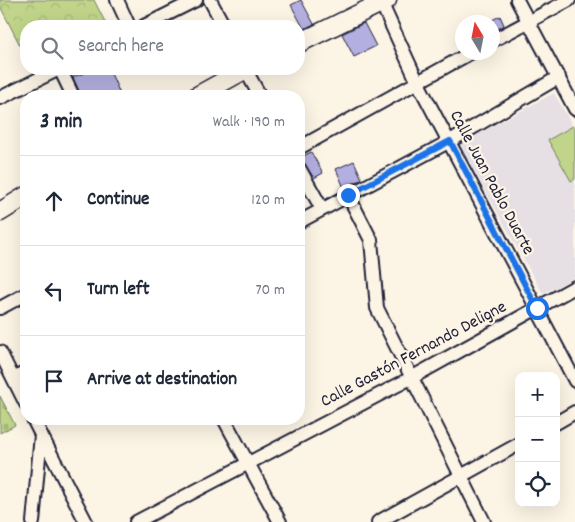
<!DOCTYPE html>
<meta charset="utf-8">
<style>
:root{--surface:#fff;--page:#f2f2f3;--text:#1f2937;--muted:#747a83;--line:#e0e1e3}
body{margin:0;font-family:Dekko,sans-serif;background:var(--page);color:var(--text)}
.controls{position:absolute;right:15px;bottom:15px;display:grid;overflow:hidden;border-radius:10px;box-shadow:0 5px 20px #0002}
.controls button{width:45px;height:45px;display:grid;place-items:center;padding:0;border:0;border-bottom:1px solid var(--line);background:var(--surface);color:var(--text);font:25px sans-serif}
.compass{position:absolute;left:455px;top:15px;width:45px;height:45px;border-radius:50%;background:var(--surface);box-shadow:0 5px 20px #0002;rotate:350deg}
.stop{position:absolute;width:15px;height:15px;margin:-11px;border:4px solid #1a73e8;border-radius:50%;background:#fff}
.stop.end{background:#1a73e8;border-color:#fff;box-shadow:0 1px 5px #0008}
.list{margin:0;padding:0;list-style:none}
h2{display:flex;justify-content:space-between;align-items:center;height:65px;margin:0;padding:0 20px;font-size:21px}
h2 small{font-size:16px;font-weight:400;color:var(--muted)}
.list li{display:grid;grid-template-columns:32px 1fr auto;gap:15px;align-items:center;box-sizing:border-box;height:90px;padding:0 20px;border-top:1px solid var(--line)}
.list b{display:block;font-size:19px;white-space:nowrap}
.list em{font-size:16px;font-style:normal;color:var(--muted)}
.icon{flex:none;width:28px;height:28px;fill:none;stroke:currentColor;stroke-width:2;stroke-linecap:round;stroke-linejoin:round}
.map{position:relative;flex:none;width:575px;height:522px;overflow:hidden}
.search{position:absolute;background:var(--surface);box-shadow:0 5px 20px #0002;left:20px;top:20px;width:285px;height:55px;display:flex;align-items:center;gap:12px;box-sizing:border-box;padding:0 18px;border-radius:20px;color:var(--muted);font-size:19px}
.panel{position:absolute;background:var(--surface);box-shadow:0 5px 20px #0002;left:20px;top:90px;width:285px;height:335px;border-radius:20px}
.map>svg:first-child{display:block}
</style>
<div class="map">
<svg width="575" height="522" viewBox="0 0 575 522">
<defs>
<pattern id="forest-crowns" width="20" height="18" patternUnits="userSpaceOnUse" patternTransform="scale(1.25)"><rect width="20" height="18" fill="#c0d58a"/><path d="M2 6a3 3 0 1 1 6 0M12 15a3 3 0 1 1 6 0" fill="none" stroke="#a5b778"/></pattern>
<pattern id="cemetery-stones" width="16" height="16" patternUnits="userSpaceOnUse" patternTransform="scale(1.25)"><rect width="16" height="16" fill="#c0d58a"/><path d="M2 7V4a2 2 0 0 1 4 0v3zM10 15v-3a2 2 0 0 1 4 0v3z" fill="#a5b778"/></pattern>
</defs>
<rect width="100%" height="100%" fill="#fcf5e5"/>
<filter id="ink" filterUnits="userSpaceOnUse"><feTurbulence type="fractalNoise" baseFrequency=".02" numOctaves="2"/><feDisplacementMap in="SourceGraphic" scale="10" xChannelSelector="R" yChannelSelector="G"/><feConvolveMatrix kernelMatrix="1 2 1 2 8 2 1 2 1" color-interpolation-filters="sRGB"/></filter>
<g filter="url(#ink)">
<polygon fill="#e6e0e4" points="554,93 575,130 575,277 543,294 459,144"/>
<polygon fill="#c0d58a" stroke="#717c62" points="573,126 575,130 575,179 571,181 548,140"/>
<polygon fill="url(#forest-crowns)" stroke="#717c62" points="0,0 94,0 107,26 26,26 26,57 0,6"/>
<polygon fill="url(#cemetery-stones)" stroke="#717c62" points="0,396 15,425 0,433"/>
<g fill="#b3afe0" stroke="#22223b">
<polygon points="301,0 314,24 304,29 291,5"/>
<polygon points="500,16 504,25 492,32 492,20"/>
<polygon points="364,23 376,46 354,57 342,34"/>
<polygon points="95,69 109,69 121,96 81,96 73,77"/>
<polygon points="311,152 323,173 314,178 300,158"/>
<polygon points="354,161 362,179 344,188 336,169"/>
</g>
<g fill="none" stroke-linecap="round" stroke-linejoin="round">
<g stroke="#22223b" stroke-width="16">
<g id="street">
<polyline points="117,0 129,26"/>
<polyline points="210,0 224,26"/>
<polyline points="380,0 418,83 575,381"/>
<polyline points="517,0 575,109"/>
<polyline points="144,26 196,0"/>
<polyline points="492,41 569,0"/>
<polyline points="60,69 73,96"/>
<polyline points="245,69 260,96"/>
<polyline points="0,98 59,69"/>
<polyline points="299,148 472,52"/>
<polyline points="299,168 322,209"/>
<polyline points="348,195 371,240 377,308 484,522"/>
<polyline points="299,222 450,141 559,77"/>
<polyline points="0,308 26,294"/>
<polyline points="0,352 26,404"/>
<polyline points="14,379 26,372"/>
<polyline points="33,419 86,522"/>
<polyline points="224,419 280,522"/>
<polyline points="556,423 575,412"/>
<polyline points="33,522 41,435"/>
<polyline points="136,522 411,378 575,287"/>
<polyline points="378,522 519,444"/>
</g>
</g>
<g stroke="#22223b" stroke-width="21">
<g id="secondary">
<polyline points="299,43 387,0"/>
<polyline points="197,96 246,69"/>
<polyline points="0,212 26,196"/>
</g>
</g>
<use href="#street" stroke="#fcf5e5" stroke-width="12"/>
<use href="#secondary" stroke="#fcf5e5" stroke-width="18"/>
</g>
</g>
<g fill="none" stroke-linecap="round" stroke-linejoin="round" filter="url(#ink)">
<polyline stroke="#1a73e8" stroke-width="6" points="348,195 450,141 537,308"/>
</g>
<g text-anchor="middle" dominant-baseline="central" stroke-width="4.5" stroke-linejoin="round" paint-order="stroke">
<g font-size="18" fill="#22223b" stroke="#fcf5e5">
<text transform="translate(491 183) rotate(62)">Calle Juan Pablo Duarte</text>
<text transform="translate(414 355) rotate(-28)">Calle Gastón Fernando Deligne</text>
</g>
</g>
</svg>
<div class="controls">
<button>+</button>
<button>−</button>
<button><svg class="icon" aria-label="locate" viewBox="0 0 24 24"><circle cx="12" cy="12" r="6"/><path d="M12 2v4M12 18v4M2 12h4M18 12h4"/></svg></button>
</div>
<svg class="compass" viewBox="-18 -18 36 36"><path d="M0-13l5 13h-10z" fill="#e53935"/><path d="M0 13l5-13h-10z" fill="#747a83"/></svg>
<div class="stop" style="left:537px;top:308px"></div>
<div class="stop end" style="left:348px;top:195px"></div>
<div class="search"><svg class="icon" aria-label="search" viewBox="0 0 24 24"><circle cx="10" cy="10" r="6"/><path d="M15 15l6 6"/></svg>Search here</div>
<section class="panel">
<h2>3 min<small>Walk · 190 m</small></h2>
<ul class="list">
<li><svg class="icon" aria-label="ahead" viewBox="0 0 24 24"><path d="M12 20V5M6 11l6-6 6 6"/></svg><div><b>Continue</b></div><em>120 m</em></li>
<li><svg class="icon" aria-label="left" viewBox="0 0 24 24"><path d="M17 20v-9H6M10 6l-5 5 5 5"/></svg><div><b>Turn left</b></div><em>70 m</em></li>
<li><svg class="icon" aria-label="arrive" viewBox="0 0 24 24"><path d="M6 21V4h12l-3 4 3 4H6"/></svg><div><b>Arrive at destination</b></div></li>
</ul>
</section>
</div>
